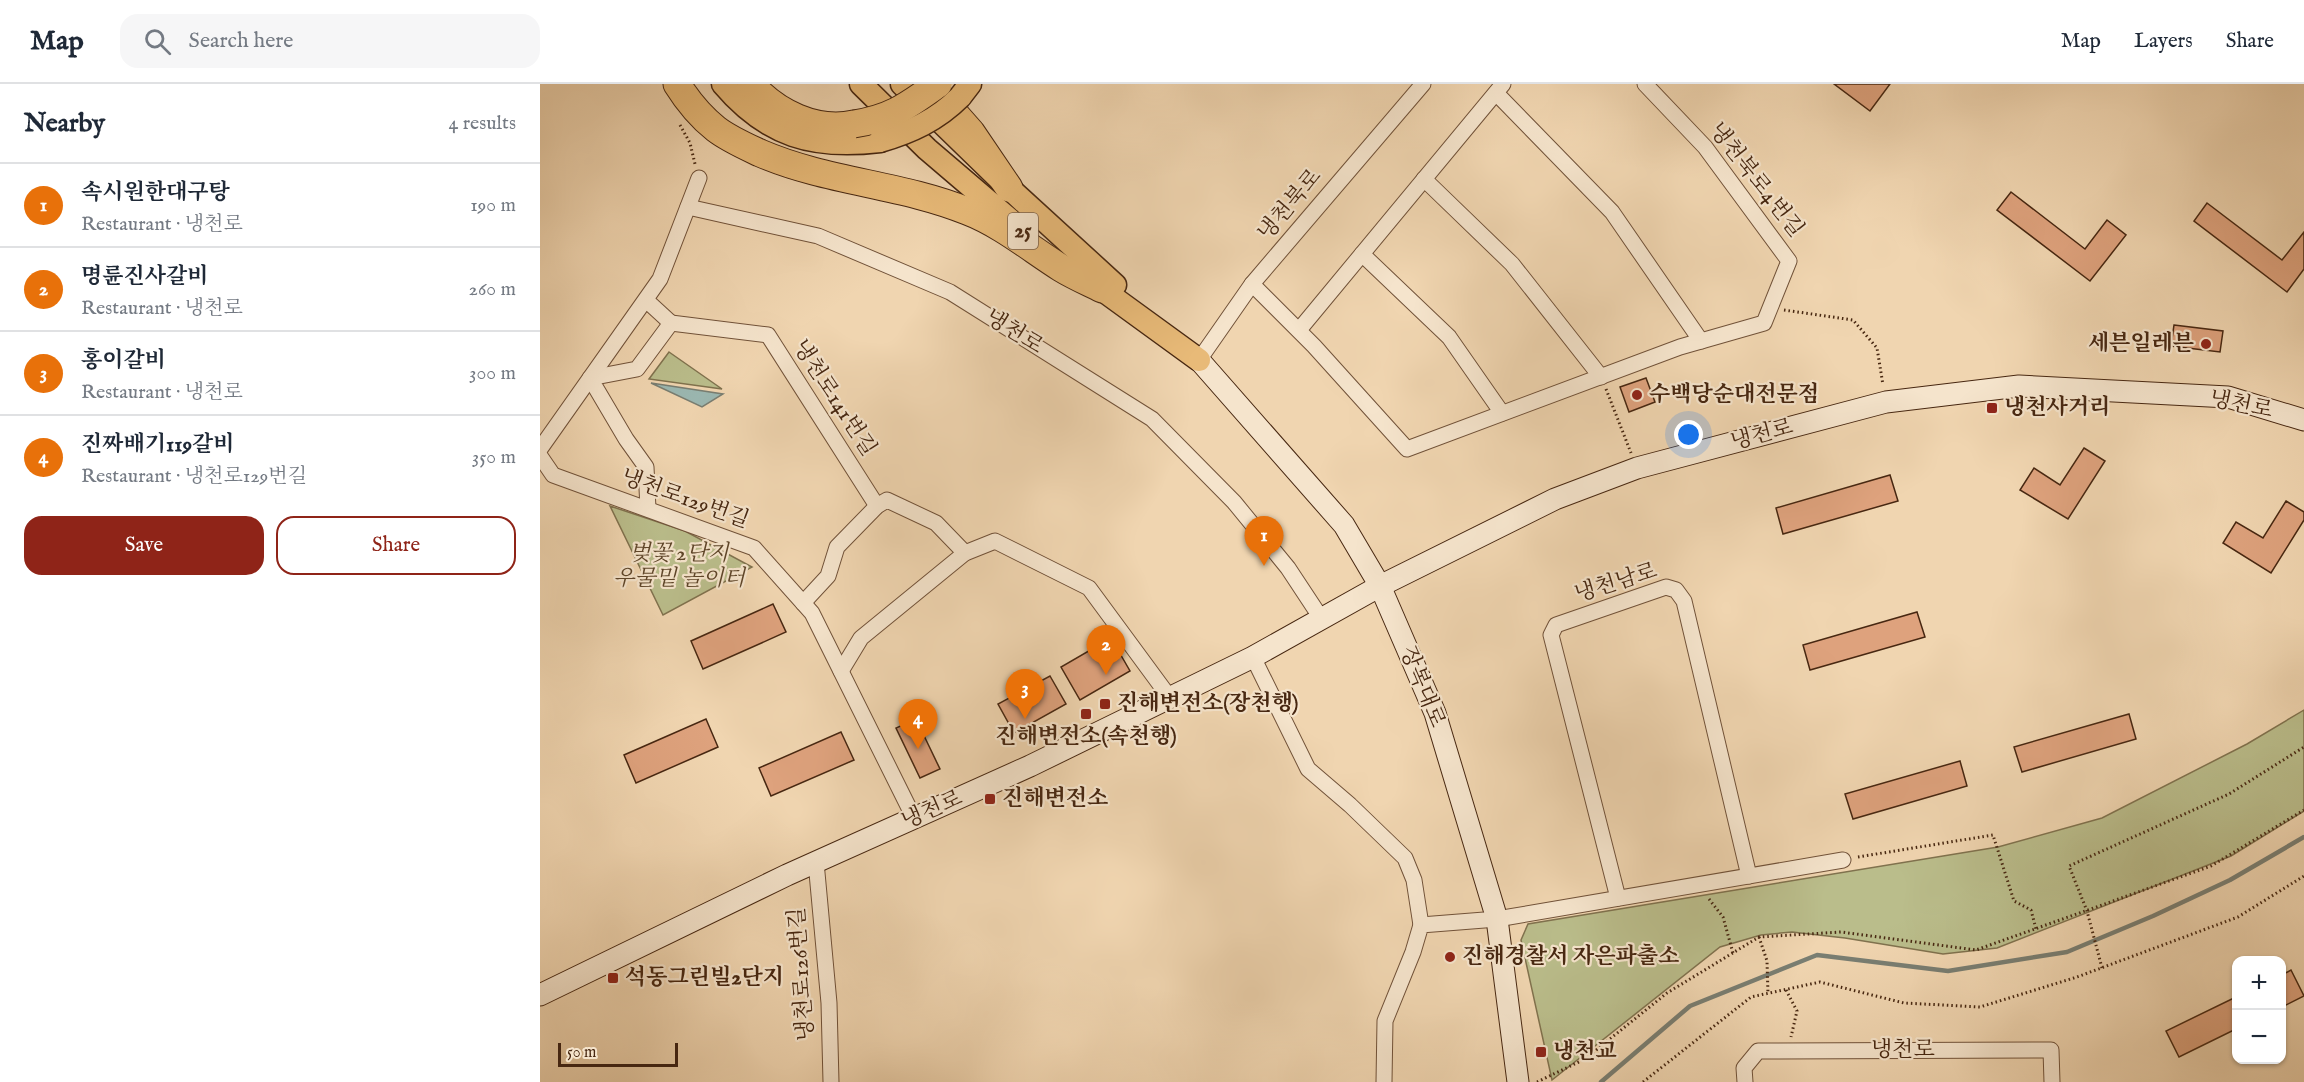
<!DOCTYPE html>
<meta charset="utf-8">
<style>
:root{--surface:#fff;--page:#f6f6f7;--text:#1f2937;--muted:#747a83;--line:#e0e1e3;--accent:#8f2418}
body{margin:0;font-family:"IM FELL English","Noto Serif KR",serif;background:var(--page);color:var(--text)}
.controls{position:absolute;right:18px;bottom:18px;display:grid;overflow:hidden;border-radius:12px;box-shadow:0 2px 4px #0004}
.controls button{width:54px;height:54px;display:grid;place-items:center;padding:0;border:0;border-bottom:2px solid var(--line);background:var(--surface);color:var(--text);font:30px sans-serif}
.scale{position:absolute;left:18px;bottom:15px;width:120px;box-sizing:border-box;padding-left:6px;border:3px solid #472711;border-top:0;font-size:16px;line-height:21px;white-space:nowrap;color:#472711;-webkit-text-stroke:4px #f5e4cc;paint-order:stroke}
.you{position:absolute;left:1149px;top:351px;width:21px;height:21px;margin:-15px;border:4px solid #fff;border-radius:50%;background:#1a73e8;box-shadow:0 0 0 9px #1a73e833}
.badge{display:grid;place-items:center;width:39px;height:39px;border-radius:50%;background:var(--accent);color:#fff;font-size:20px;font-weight:700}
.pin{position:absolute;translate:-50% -50px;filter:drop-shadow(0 2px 3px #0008)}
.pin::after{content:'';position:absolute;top:32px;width:21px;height:18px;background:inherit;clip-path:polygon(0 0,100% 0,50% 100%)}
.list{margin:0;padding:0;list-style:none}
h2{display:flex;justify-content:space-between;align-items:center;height:78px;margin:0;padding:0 24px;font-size:26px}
h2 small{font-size:20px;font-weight:400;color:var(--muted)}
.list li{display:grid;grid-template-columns:39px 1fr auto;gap:18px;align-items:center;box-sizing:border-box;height:84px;padding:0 24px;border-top:2px solid var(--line)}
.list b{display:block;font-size:22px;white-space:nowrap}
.list p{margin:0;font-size:20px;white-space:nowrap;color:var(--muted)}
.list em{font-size:20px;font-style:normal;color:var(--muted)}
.actions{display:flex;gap:12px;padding:18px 24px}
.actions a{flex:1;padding:14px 0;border:2px solid var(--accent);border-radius:18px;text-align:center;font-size:21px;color:var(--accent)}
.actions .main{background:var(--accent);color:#fff}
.icon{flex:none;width:33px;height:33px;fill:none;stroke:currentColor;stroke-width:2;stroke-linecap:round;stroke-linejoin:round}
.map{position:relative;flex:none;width:1764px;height:998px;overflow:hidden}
header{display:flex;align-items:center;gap:36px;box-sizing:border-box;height:84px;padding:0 30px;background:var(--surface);border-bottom:2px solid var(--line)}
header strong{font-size:28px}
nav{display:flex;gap:33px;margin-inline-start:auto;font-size:21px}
.search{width:420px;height:54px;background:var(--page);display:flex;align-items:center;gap:15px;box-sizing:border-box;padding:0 21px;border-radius:18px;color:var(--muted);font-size:22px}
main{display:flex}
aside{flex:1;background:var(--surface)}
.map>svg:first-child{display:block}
</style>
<header>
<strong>Map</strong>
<div class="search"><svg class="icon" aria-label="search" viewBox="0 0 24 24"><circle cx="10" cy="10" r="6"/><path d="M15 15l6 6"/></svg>Search here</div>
<nav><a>Map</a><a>Layers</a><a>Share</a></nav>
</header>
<main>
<aside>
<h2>Nearby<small>4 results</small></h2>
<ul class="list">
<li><span class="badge" style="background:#e8710a">1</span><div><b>속시원한대구탕</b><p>Restaurant · 냉천로</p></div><em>190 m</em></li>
<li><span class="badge" style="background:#e8710a">2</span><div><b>명륜진사갈비</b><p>Restaurant · 냉천로</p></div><em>260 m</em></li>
<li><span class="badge" style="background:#e8710a">3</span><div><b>홍이갈비</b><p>Restaurant · 냉천로</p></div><em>300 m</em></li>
<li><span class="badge" style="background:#e8710a">4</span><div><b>진짜배기119갈비</b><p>Restaurant · 냉천로129번길</p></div><em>350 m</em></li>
</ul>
<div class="actions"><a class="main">Save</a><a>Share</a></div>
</aside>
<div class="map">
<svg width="1764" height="998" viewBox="0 0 1764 998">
<rect width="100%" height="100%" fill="#f0d5b0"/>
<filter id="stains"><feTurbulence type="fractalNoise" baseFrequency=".00333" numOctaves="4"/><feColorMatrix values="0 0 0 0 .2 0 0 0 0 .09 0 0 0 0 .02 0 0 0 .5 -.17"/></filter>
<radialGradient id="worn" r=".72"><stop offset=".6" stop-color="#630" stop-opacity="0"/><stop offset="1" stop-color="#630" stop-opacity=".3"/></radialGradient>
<g fill="#babd8b" stroke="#80724e" stroke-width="1.5">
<polygon points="129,268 182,305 109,295"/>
<polygon points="70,422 145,447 212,483 123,531"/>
<polygon points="1764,626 1764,727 1691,772 1457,864 1403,870 1305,854 1252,848 1221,851 1180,863 1012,996 981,856 988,840 1458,763 1562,734 1707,660"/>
</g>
<polygon fill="#9bb8b2" stroke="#797e72" stroke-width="1.5" points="111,299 183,310 162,323"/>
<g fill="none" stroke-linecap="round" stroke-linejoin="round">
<polyline stroke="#797e72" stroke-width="4.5" points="1061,998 1150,922 1277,871 1408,887 1527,868 1613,832 1690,796 1764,753"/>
</g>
<g fill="#dea27d" stroke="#472711" stroke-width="1.5">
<polygon points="1294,0 1350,0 1330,27"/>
<polygon points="1471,108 1545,165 1567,136 1586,151 1550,197 1457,126"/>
<polygon points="1667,119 1742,176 1764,148 1764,185 1747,208 1654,137"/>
<polygon points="1634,241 1683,247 1680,268 1631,262"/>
<polygon points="1106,294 1115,318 1089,328 1080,303"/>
<polygon points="1544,364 1565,377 1528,435 1480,406 1494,384 1520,401"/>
<polygon points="1350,391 1358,417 1243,450 1236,424"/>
<polygon points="1746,417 1764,428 1764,436 1731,489 1683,459 1696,438 1723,454"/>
<polygon points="233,520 246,548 163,585 151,557"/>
<polygon points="1377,528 1385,553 1270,586 1263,561"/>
<polygon points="571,554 590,587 540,616 521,583"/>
<polygon points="510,592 526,620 474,649 458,620"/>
<polygon points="1589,630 1596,655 1482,688 1474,663"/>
<polygon points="166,635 178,663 96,699 84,671"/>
<polygon points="376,635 400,685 380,694 356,644"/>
<polygon points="301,648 314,676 231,712 219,684"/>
<polygon points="1420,677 1427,702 1313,735 1305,710"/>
<polygon points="1751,886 1764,912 1742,923 1742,891"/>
<polygon points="1696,913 1696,945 1639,973 1626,947"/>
</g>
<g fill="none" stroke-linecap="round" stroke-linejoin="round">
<g stroke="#715239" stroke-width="17">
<g id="street">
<polyline points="956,9 1072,128 1161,257"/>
<polyline points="884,95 972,180 1061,293"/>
<polyline points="148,123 278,152 410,208 612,335 694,418 748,484 781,534"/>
<polyline points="822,170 909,253 962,329"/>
<polyline points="712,200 774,262 867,365 1140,263 1224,239 1249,177 1165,63 1105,0"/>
<polyline points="106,216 131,239"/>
<polyline points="131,239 228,251 337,422"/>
<polyline points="759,246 963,0"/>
<polyline points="659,276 712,200 883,0"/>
<polyline points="0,365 120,195 159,94"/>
<polyline points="0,372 13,391 214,464 272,529 374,734"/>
<polyline points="108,425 106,383 86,355 50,294 97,285 131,239"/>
<polyline points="263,519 288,492 297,463 337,422 347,416 396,439 425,469"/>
<polyline points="713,573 768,685 810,721 865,774 874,796 881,841"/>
<polyline points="301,587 321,554 425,469 455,457 549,504 630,614"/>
<polyline points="276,778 289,919 291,998"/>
<polyline points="1078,814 1011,551 1016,541 1126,503 1136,506 1144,517 1209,792"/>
<polyline points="844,998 845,937 873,868 881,841 957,835 1303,776"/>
<polyline points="1205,998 1204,984 1218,967 1511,966 1512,998"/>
</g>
</g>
<g stroke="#472711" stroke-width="23">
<g id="secondary">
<polyline points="659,276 804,441 840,502 895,629 957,835 978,998"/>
<polyline points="0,911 247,791 490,682 713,573 840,502 1015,415 1097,384 1346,318 1479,302 1688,313 1764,336"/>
</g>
</g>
<g stroke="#472711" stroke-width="25">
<g id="primary">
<path d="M183,0C227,52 273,65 340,57"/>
<polyline points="321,0 387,65 483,147"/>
<polyline points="362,0 469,104 575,201"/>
<polyline points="420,13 430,0"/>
<polyline points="549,196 659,276"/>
</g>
</g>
<g stroke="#472711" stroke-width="29">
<g id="highway">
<path d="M137,0C147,16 161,33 176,45C189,55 205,62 220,69C287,98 360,100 427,127C461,140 491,165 521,184C534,192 548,198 562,205"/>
<path d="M211,0C236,29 276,48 314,40"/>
<polyline points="393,5 431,48 469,104"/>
</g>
</g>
<g stroke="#472711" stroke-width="3" stroke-dasharray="1.5 3" stroke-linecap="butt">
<polyline points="140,41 150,59 155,80"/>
<polyline points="1244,226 1313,236 1337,264 1343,301"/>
<polyline points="1066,305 1091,369"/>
<polyline points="1318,773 1453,751 1474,817 1491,826 1496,845"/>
<polyline points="1169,815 1183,833 1193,869"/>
<polyline points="1219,853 1227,877 1228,910"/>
<polyline points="1562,884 1547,827 1529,782 1689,710 1764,663"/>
<polyline points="1246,906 1257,927 1251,953"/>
<polyline points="997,998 1045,975 1127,909 1219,853 1301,848 1436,866 1671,782 1764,726"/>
<polyline points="1103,998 1211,913 1280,898 1364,919 1440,923 1537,893 1698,833 1764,792"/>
</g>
<use href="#street" stroke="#f5e4cc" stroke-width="15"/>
<use href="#secondary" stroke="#f5e4cc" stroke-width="21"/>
<use href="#primary" stroke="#e8ba78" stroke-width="22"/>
<use href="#highway" stroke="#e8ba78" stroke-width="27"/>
<g stroke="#472711" stroke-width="25" stroke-linecap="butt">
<path id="primary-bridge" d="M340,57C371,48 397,36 420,13"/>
</g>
<g stroke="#472711" stroke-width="29" stroke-linecap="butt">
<path id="highway-bridge" d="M314,40C352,34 367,22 398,0"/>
</g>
<use href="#primary-bridge" stroke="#e8ba78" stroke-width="22"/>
<use href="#highway-bridge" stroke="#e8ba78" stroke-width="27"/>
</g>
<g fill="#8f2418" stroke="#f5e4cc" stroke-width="2">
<circle cx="1666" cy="260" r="6"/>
<circle cx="1097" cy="311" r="6"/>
<rect x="1446" y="318" width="12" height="12" rx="3"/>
<rect x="559" y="614" width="12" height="12" rx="3"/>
<rect x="540" y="624" width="12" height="12" rx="3"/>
<rect x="444" y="709" width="12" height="12" rx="3"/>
<circle cx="910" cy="873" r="6"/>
<rect x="67" y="888" width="12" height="12" rx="3"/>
<rect x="995" y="962" width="12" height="12" rx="3"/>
</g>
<g text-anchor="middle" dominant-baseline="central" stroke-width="4.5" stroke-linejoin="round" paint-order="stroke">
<rect fill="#f5e4cc" stroke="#7b6049" stroke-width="1.5" x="468" y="129" width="30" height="36" rx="4.5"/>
<g font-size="21" font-weight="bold" fill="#472711">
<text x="483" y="147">25</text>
</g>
<g font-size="22" fill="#472711" stroke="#f5e4cc">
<text transform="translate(1216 96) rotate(52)">냉천북로4번길</text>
<text transform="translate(750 121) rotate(-50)">냉천북로</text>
<text transform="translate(474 248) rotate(32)">냉천로</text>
<text transform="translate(294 314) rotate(57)">냉천로141번길</text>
<text transform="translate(1701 321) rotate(12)">냉천로</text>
<text transform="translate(1222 351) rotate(-15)">냉천로</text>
<text transform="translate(145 415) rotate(20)">냉천로129번길</text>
<text transform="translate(1076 499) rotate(-17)">냉천남로</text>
<text transform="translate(882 603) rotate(68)">장복대로</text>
<text transform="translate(392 726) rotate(-24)">냉천로</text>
<text transform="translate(262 890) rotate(-94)">냉천로126번길</text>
<text x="1363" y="966">냉천로</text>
</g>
<g font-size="22" font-weight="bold" fill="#472711" stroke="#f5e4cc" text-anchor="start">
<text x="1654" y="260" text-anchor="end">세븐일레븐</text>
<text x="1109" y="311">수백당순대전문점</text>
<text x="1464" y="324">냉천사거리</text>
<text x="577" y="620">진해변전소(장천행)</text>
<text x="546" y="653" text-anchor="middle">진해변전소(속천행)</text>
<text x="462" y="715">진해변전소</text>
<text x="922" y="873">진해경찰서 자은파출소</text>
<text x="85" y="894">석동그린빌2단지</text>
<text x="1013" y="968">냉천교</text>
</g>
<g font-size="22" font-style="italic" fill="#5e4529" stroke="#f5e4cc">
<text x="139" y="470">벚꽃 2단지<tspan x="139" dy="25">우물밑 놀이터</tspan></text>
</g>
</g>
<rect width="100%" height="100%" filter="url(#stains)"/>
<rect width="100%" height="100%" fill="url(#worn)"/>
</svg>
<div class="controls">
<button>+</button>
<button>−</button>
</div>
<div class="scale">50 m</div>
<div class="you"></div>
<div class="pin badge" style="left:724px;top:482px;background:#e8710a">1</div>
<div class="pin badge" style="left:566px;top:591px;background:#e8710a">2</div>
<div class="pin badge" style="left:485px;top:635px;background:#e8710a">3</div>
<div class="pin badge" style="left:378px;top:665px;background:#e8710a">4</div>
</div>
</main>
